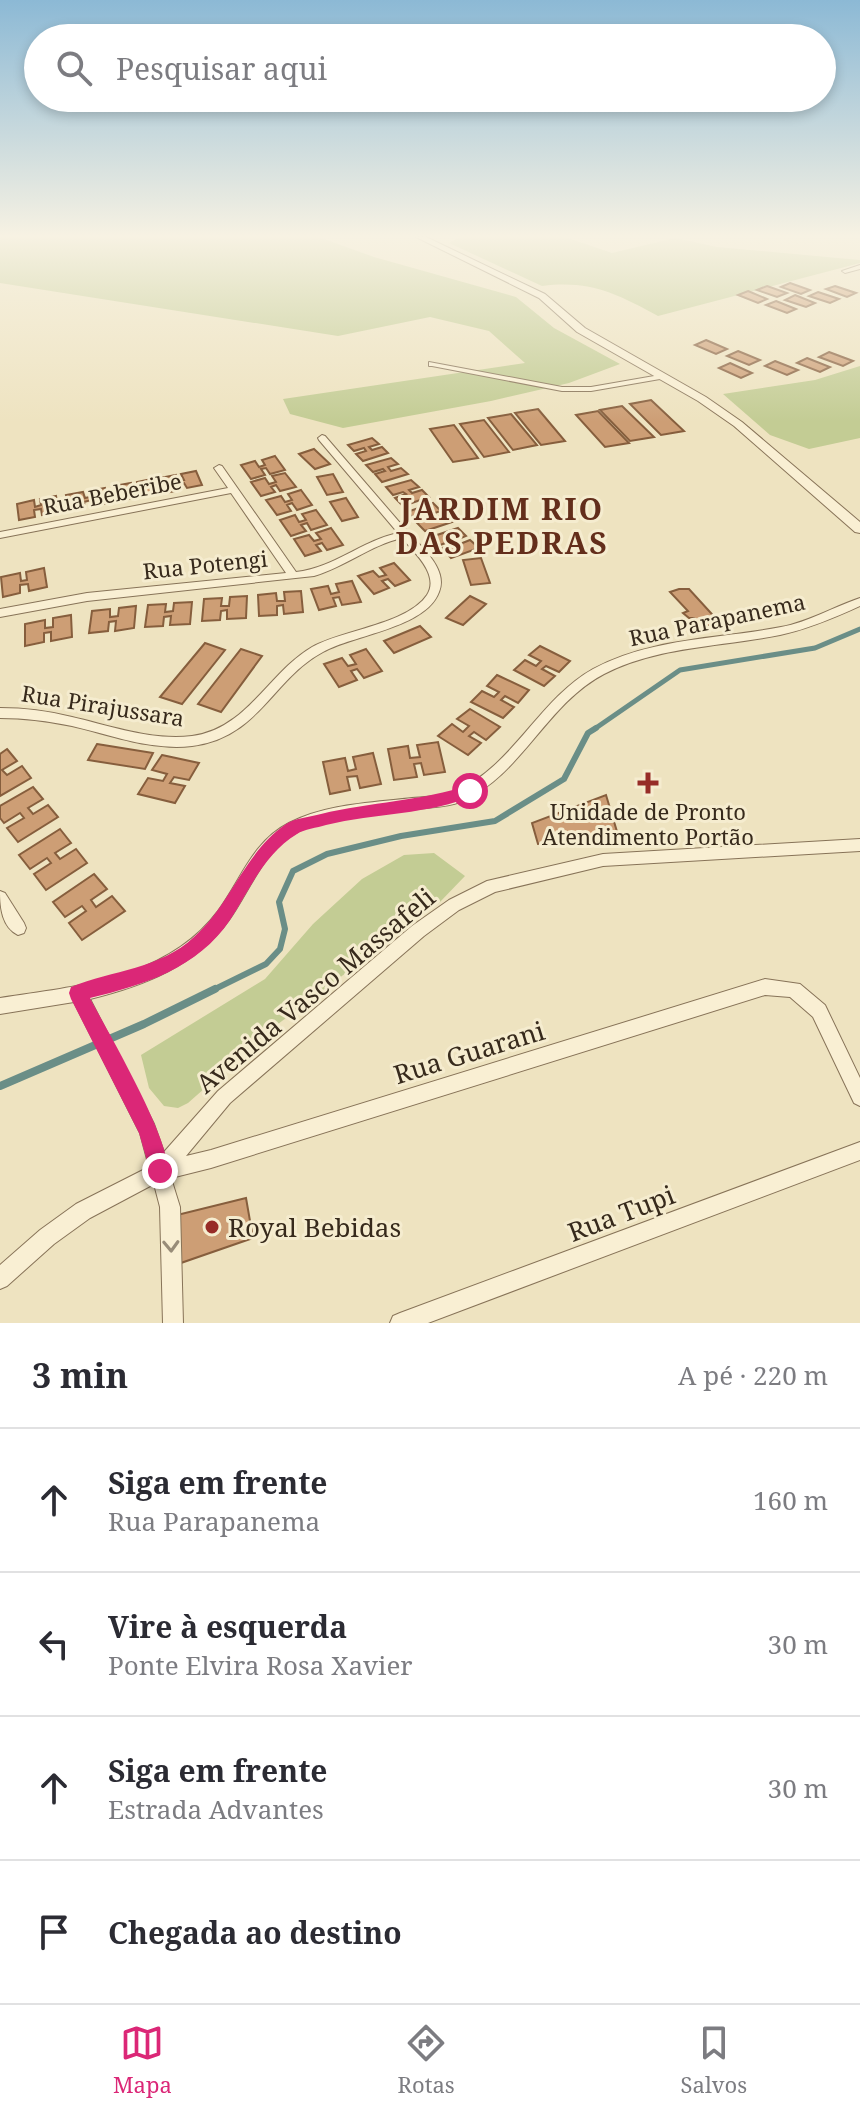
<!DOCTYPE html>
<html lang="pt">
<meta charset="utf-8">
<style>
:root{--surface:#fff;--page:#f2f2f3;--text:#2b2b33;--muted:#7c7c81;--line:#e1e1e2;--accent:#db2777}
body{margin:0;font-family:"Noto Serif",serif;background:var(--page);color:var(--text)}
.stop{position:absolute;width:24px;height:24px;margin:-18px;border:6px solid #db2777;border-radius:50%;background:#fff}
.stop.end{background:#db2777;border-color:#fff;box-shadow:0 2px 8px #0008}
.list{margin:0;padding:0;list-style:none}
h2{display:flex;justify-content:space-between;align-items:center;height:104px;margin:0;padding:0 32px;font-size:34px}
h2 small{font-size:26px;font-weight:400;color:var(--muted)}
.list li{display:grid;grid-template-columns:52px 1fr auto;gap:24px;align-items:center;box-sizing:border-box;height:144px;padding:0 32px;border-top:2px solid var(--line)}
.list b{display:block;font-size:30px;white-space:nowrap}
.list p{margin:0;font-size:26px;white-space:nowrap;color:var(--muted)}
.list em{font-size:26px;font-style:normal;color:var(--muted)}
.icon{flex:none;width:44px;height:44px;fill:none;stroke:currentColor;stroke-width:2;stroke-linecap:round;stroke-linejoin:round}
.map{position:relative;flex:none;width:860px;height:1323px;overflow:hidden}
.search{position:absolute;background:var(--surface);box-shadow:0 4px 12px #0003;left:24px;right:24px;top:24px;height:88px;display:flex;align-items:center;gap:20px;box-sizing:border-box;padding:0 28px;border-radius:44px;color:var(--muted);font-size:30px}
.sheet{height:680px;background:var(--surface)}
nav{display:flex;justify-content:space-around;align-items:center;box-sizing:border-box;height:112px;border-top:2px solid var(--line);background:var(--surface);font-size:22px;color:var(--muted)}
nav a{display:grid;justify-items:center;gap:4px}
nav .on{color:var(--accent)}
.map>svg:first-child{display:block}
</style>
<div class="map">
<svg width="860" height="1323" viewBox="0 0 860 1323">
<rect width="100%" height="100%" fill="#eee3c0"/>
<g fill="#c3cc94">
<polygon points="0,237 318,237 374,257 516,297 554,328 620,364 569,383 491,401 343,428 290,414 283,399 525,363 489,331 430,317 338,336 0,283"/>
<path d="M460,237H565L612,253L675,238L717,247L860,260V263L658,316C617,294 591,280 542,286L449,243Z"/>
<polygon points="860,366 860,438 809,449 770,435 723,394 815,380"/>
<polygon points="434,853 465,876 439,903 274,1027 188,1103 178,1108 164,1106 149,1088 141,1055 265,979 313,924 362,879 404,855"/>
</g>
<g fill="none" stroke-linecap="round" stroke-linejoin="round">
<polyline stroke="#6a8e87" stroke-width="5" points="593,730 680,670 815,648 860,629"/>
<polyline stroke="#6a8e87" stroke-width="6" points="211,991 266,964 280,949 285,929 279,902 293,871 327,854 401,836 495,821 564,779 588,733 596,728"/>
<polyline stroke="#6a8e87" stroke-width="8" points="0,1086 144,1024 215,989"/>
</g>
<g fill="#cd9e75" stroke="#865e3d" stroke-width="2">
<polygon points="790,283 810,290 801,294 781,287"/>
<polygon points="767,286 787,293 777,297 757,290"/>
<polygon points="835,286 856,293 847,297 826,289"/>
<polygon points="748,291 767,299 758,303 738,295"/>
<polygon points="818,292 839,299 830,303 809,296"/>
<polygon points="795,295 815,303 806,307 785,300"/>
<polygon points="776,301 796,309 787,313 766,305"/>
<polygon points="706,340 727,349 716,354 695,345"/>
<polygon points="738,351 760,360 749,365 727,356"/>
<polygon points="829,352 853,361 843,366 819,357"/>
<polygon points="807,358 830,367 820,372 797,363"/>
<polygon points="775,361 798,370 787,375 765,366"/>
<polygon points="730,363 752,373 741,378 719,368"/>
<polygon points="651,400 684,431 661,435 630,404"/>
<polygon points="622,406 654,437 630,441 600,410"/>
<polygon points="538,409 565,441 541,445 515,413"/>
<polygon points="598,411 629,443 605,447 576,415"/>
<polygon points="511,414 537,445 513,450 488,418"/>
<polygon points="484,420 509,452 484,457 460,424"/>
<polygon points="454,425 478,458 453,462 430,429"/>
<polygon points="372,438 379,444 369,447 372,450 382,447 388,453 363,461 356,454 366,451 364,448 354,451 348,445"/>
<polygon points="314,449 330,464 315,469 299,454"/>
<polygon points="275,456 285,470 270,474 266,468 261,469 265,475 251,479 241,465 255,461 259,467 265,465 262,460"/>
<polygon points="391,458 398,464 388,467 391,471 401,468 408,474 382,482 375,474 385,471 383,469 373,472 366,465"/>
<polygon points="196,471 202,485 187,488 184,483 178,484 180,490 165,493 160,478 176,475 178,481 184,480 181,474"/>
<polygon points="285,473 296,487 280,491 276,485 271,487 275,492 261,496 251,482 265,478 269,484 276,482 272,476"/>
<polygon points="333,474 343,492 327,495 317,477"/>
<polygon points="152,479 157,494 141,497 139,491 132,492 134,498 119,501 114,486 131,483 133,489 138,488 137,482"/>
<polygon points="411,480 419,487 409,490 412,493 422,490 429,497 403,506 395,498 406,494 403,492 393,495 386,487"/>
<polygon points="105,488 108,503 92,506 91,500 84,502 85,508 70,511 66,495 83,492 85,498 90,497 89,491"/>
<polygon points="301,490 312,505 297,510 292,503 287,505 291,511 277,515 266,500 281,496 285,502 292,500 288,494"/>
<polygon points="56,496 59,511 42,515 41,509 34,510 35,517 19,520 17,504 34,500 35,507 41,505 40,499"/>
<polygon points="346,498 358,517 342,521 330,502"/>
<polygon points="433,503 441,511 431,514 434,518 445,515 452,522 425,531 417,523 428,519 425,516 415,519 407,512"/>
<polygon points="316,510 327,525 311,530 307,523 301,525 306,531 291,536 280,520 295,515 299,522 306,520 302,514"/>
<polygon points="331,528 343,545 327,550 322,543 316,545 321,551 305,556 294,539 309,535 314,541 321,539 316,533"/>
<polygon points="458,528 466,536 456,540 460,544 470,540 479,548 451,558 442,548 453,545 451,541 440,545 431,537"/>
<polygon points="481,558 490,583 471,585 463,560"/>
<polygon points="394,563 410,580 395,586 388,579 382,581 389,588 374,594 358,576 373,571 379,577 386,575 380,568"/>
<polygon points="44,568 47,587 29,591 28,584 20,585 20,593 3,597 1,577 20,573 21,581 27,580 26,572"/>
<polygon points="352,581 361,602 342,605 339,597 333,598 336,606 319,610 311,589 328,586 331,594 339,592 336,584"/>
<polygon points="679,589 689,589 720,623 703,627 694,618 689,618 683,613 688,611 670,592"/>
<polygon points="301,591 303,612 284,614 283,605 277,606 277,615 259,616 258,595 276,593 277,601 285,601 284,592"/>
<polygon points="247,596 246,618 227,619 227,610 221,611 220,620 202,621 204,599 222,598 221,606 229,606 230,597"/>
<polygon points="470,596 486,604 463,625 446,618"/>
<polygon points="192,602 190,624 170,625 171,616 164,617 163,626 145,627 148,605 166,604 165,612 173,611 174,603"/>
<polygon points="136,606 134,628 115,631 116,621 109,622 108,631 89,633 92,611 110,609 110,617 118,616 119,608"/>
<polygon points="71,615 72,637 51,641 51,632 44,633 44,642 25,646 25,624 45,620 45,628 53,627 53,618"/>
<polygon points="420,626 431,637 394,653 384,641"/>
<polygon points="205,643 225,650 182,704 160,697"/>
<polygon points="540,646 570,661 559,672 546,666 542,669 555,676 544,686 514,670 525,660 536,666 541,661 529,655"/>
<polygon points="241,649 262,656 221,712 198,704"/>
<polygon points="366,649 382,671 364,678 357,669 351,671 357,680 339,687 324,664 342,658 348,666 356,664 350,655"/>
<polygon points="497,675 529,690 518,703 505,696 501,700 514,707 503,718 471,702 482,691 494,697 499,692 487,686"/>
<polygon points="470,709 500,727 486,740 474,732 469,736 481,743 468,755 438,736 452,724 463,732 469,726 457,719"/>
<polygon points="438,742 445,772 424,775 421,763 414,764 417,777 394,780 388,749 408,746 410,758 420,757 417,745"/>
<polygon points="97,744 153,753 145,769 88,760"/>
<polygon points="7,749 17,761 2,770 7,775 22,766 31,778 0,796 0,754"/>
<polygon points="373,753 381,784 360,788 357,776 347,777 350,790 330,794 323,762 345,758 348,771 356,769 353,757"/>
<polygon points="162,755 199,763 189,780 174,777 170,783 185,786 175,803 138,794 148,778 163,781 167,774 152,770"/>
<polygon points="33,787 43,799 28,808 33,814 48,805 58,817 18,842 7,828 24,818 20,813 4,823 0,818 0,806"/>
<polygon points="606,795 618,835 538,844 532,823"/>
<polygon points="60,829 71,843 55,853 60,859 76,849 87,863 46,890 34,874 51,863 47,858 30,869 19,855"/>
<polygon points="94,874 107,889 91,900 96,907 112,896 125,911 82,940 69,923 86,911 82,906 65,917 53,902"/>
<polygon points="246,1198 253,1238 175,1265 173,1216"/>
</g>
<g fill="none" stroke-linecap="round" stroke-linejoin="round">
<g stroke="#877358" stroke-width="2">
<g id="minor">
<polygon points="860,265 860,269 845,273 842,271"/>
<polygon points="429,362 562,387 591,387 660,375 664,377 660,379 591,391 562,391 432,366 429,366"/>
<path d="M322,435L325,436L407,531L411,532V535C424,550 448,570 439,592C426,628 353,635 323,652C271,680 260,737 192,746C152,751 111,735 72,726C48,721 25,718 0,718V708C25,708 48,711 72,717C111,726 152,741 192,736C247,729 268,673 312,647C342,630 408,624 427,595C440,575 414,552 402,538C371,545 345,567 314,576L87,601L0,617V609L87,593L286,573L231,493L0,538V532L228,488L214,468L219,465L222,466L296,572C334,568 361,541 398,533L319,440L318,438Z"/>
<path d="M860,598V606C834,618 808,629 780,635C722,647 658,646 604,674C545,705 522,776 460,802C447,807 432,807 418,809C379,812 334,813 299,831C263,850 251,889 229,920C196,966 143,986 90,999L154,1124L164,1152L218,1091L412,926L449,900L487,881L603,854L860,839V851L603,866L495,892L459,910L424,936L230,1103L186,1156L211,1150L765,979L800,984L825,1005L860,1078V1106L854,1103L813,1017L790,997L765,995L211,1168L171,1178L180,1207L183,1323H163L160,1207L154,1184L90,1218L54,1244L7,1286L0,1289V1265L40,1230L76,1204L149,1167L140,1133L74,1002L0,1014V998C78,986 167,979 218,911C241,880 252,842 289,823C326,804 371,803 412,798C426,797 441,797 454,792C513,767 538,700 593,669C650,638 719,639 781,627C809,622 833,607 860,598Z"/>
<path d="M0,891L5,893L24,923L26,928L24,933L18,935C2,927 0,908 0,891Z"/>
<polygon points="860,1142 860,1160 428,1323 390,1323 393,1316 400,1313"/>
</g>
</g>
<g stroke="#877358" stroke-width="2">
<polygon id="tertiary" points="416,237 426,237 545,294 585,328 706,397 742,422 860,522 860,533 855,532 734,426 698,401 577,332 539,298"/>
</g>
<use href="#minor" fill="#f9efd3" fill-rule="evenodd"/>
<use href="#tertiary" fill="#f9efd3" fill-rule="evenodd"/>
</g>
<defs><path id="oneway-chevron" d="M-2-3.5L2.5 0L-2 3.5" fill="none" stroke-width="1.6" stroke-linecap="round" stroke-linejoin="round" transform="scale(2)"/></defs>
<use stroke="#988c78" href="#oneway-chevron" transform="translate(171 1246) rotate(88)"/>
<linearGradient id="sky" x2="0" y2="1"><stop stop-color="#8cb9d5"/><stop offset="0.56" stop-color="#f7f2e3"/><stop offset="1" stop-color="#f7f2e3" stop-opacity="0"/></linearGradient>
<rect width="860" height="422" fill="url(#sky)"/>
<path fill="#db2777" d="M470,785L475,787V795C429,815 375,813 326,825C317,828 304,829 297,834C264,854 250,889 230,920C198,968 144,985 90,998C106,1029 178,1150 167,1178L160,1181L152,1178L139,1133L71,999L69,993L71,987C113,970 160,969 194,937C231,904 244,853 286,824C295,818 310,817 321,814C370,802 422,801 470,785Z"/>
<g fill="#972c27" stroke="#f5eccf" stroke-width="3">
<path d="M644 771h8v8h8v8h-8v8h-8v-8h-8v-8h8z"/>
<circle cx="212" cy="1227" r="8"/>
</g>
<g text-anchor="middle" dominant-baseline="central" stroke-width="6" stroke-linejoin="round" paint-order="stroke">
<g font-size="22" fill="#372a1c" stroke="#f5eccf">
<text transform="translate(112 493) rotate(-11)">Rua Beberibe</text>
<text transform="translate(205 564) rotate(-6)">Rua Potengi</text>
<text transform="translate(717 619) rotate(-12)">Rua Parapanema</text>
<text transform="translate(103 705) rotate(9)">Rua Pirajussara</text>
</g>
<g font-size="22" fill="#372a1c" stroke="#f5eccf">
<text x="648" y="811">Unidade de Pronto<tspan x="648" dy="25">Atendimento Portão</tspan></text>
</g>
<g font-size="26" fill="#372a1c" stroke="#f5eccf">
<text transform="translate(315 990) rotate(-40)">Avenida Vasco Massafeli</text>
<text transform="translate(469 1052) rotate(-17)">Rua Guarani</text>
<text transform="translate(621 1213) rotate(-21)">Rua Tupi</text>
</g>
<g font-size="26" fill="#372a1c" stroke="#f5eccf" text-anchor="start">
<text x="228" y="1227">Royal Bebidas</text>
</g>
<g font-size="30" font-weight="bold" letter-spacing="2" fill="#632e1b" stroke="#f5eccf">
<text x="502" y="508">JARDIM RIO<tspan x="502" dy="34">DAS PEDRAS</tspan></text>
</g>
</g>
</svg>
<div class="stop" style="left:470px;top:791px"></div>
<div class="stop end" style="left:160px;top:1171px"></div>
<div class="search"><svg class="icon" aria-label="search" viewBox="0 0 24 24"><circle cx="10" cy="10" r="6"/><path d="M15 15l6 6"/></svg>Pesquisar aqui</div>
</div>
<section class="sheet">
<h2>3 min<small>A pé · 220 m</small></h2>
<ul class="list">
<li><svg class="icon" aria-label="ahead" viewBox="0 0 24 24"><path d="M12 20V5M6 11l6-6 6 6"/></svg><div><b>Siga em frente</b><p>Rua Parapanema</p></div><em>160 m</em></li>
<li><svg class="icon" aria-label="left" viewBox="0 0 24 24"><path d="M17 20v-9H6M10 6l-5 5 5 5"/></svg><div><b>Vire à esquerda</b><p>Ponte Elvira Rosa Xavier</p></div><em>30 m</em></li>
<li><svg class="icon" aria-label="ahead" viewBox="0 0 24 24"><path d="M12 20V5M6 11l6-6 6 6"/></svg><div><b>Siga em frente</b><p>Estrada Advantes</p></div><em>30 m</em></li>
<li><svg class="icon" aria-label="arrive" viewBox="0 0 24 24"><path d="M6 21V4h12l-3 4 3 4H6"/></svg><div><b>Chegada ao destino</b></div></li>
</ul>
</section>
<nav>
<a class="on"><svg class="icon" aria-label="map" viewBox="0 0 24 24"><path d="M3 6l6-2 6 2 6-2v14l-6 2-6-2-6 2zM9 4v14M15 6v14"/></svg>Mapa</a>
<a><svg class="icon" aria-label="directions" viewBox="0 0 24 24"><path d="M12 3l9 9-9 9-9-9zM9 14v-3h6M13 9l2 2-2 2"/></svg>Rotas</a>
<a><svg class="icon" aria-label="saved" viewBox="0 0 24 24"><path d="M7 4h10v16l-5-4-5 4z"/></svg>Salvos</a>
</nav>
